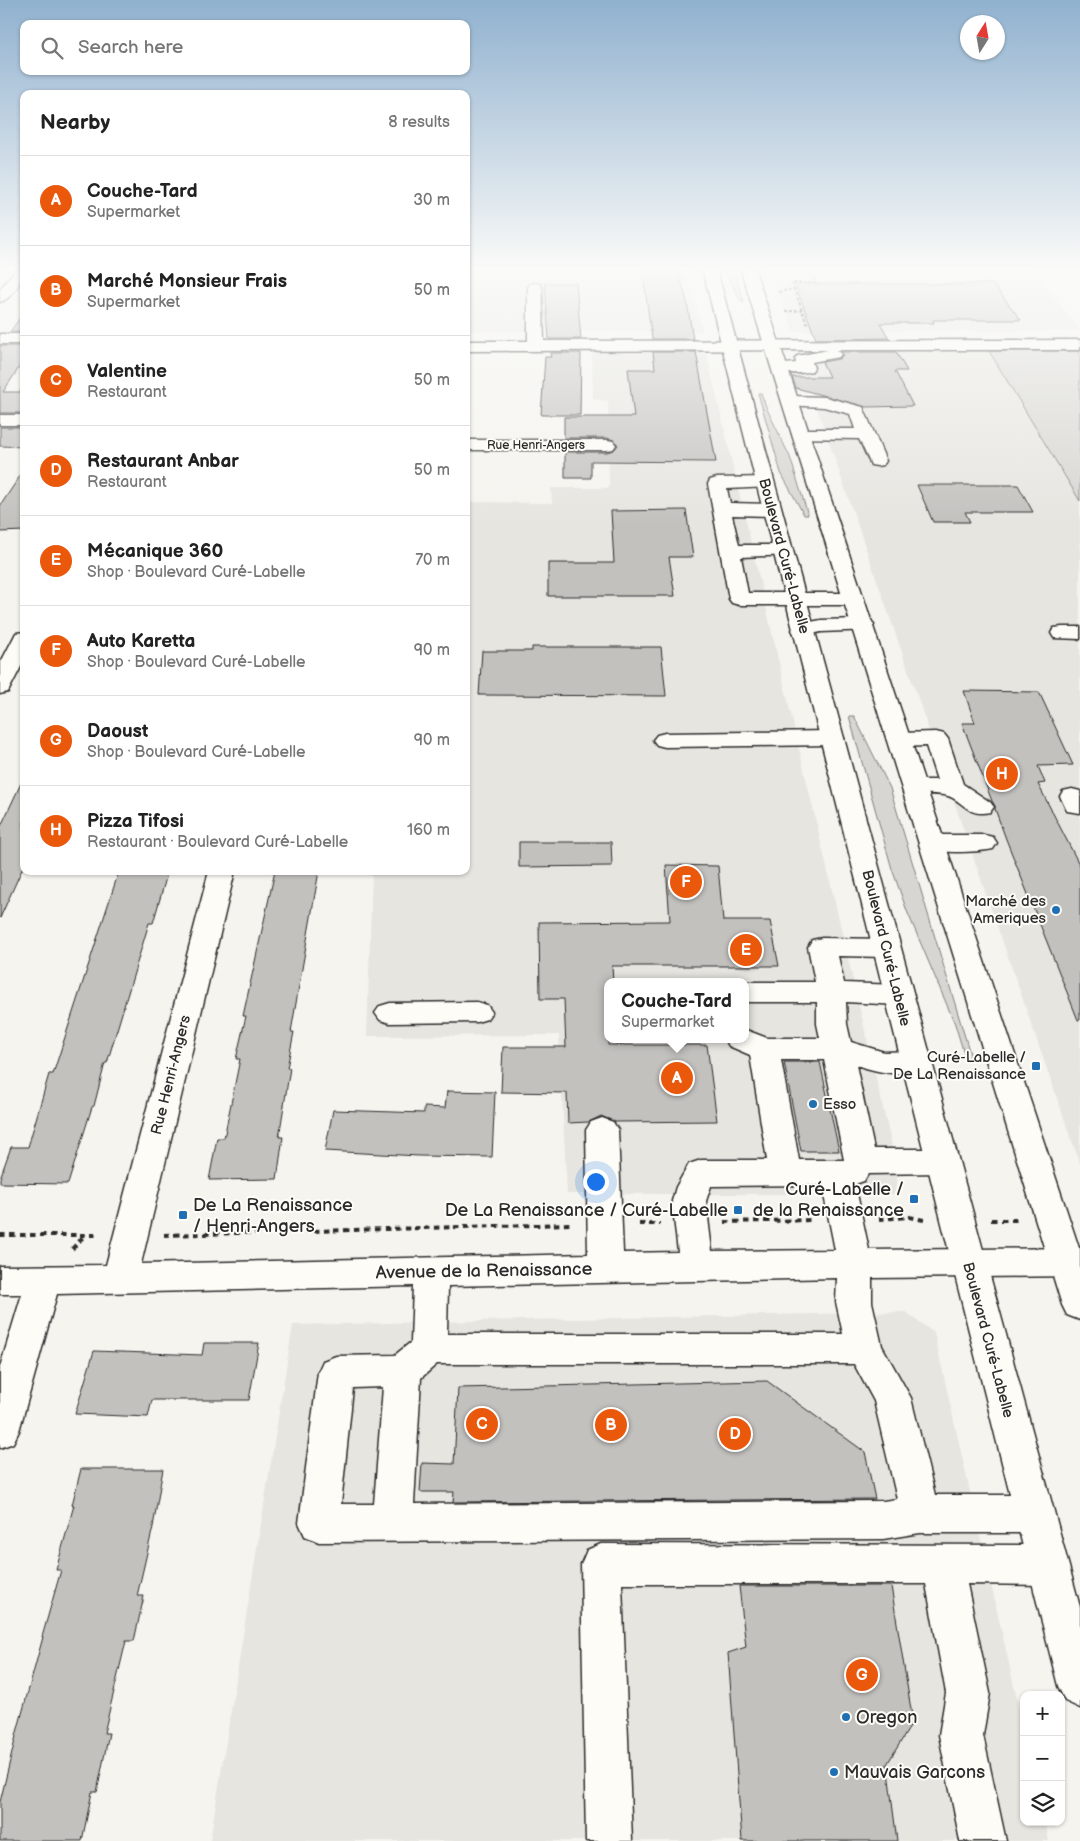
<!DOCTYPE html>
<meta charset="utf-8">
<style>
:root{--surface:#fff;--page:#f2f2f2;--text:#222;--muted:#767676;--line:#e0e0e0;--accent:#ea580c}
body{margin:0;font-family:"Balsamiq Sans",sans-serif;background:var(--page);color:var(--text)}
.controls{position:absolute;right:15px;bottom:15px;display:grid;overflow:hidden;border-radius:10px;box-shadow:0 1px 4px #0004}
.controls button{width:45px;height:45px;display:grid;place-items:center;padding:0;border:0;border-bottom:1px solid var(--line);background:var(--surface);color:var(--text);font:25px sans-serif}
.compass{position:absolute;left:960px;top:15px;width:45px;height:45px;border-radius:50%;background:var(--surface);box-shadow:0 1px 4px #0004;rotate:11deg}
.you{position:absolute;left:595px;top:1181px;width:18px;height:18px;margin:-12px;border:4px solid #fff;border-radius:50%;background:#1a73e8;box-shadow:0 0 0 8px #1a73e833}
.badge{display:grid;place-items:center;width:32px;height:32px;border-radius:50%;background:var(--accent);color:#fff;font-size:16px;font-weight:700}
.pin{position:absolute;translate:-50% -50%;border:2px solid #fff;box-shadow:0 1px 5px #0006}
.popup{position:absolute;left:604px;top:978px;width:145px;height:65px;box-sizing:border-box;display:grid;place-content:center;border-radius:10px;background:var(--surface);filter:drop-shadow(0 1px 4px #0005);font-size:16px;white-space:nowrap;color:var(--muted)}
.popup b{font-size:19px;color:var(--text)}
.popup::after{content:'';position:absolute;left:50%;top:100%;margin-left:-10px;border:10px solid transparent;border-top-color:var(--surface)}
.list{margin:0;padding:0;list-style:none}
h2{display:flex;justify-content:space-between;align-items:center;height:65px;margin:0;padding:0 20px;font-size:21px}
h2 small{font-size:16px;font-weight:400;color:var(--muted)}
.list li{display:grid;grid-template-columns:32px 1fr auto;gap:15px;align-items:center;box-sizing:border-box;height:90px;padding:0 20px;border-top:1px solid var(--line)}
.list b{display:block;font-size:19px;white-space:nowrap}
.list p{margin:0;font-size:16px;white-space:nowrap;color:var(--muted)}
.list em{font-size:16px;font-style:normal;color:var(--muted)}
.icon{flex:none;width:28px;height:28px;fill:none;stroke:currentColor;stroke-width:2;stroke-linecap:round;stroke-linejoin:round}
.map{position:relative;flex:none;width:1080px;height:1841px;overflow:hidden}
.search{position:absolute;background:var(--surface);box-shadow:0 1px 4px #0004;left:20px;top:20px;width:450px;height:55px;display:flex;align-items:center;gap:12px;box-sizing:border-box;padding:0 18px;border-radius:10px;color:var(--muted);font-size:19px}
.panel{position:absolute;background:var(--surface);box-shadow:0 1px 4px #0004;left:20px;top:90px;width:450px;height:785px;border-radius:10px}
.map>svg:first-child{display:block}
</style>
<div class="map">
<svg width="1080" height="1841" viewBox="0 0 1080 1841">
<rect width="100%" height="100%" fill="#f5f4ef"/>
<filter id="ink" filterUnits="userSpaceOnUse"><feTurbulence type="fractalNoise" baseFrequency=".02" numOctaves="2"/><feDisplacementMap in="SourceGraphic" scale="10" xChannelSelector="R" yChannelSelector="G"/><feConvolveMatrix kernelMatrix="1 2 1 2 8 2 1 2 1" color-interpolation-filters="sRGB"/></filter>
<g filter="url(#ink)">
<g fill="#e6e5e0" fill-rule="evenodd">
<polygon points="466,267 685,267 703,331 466,331"/>
<polygon points="769,267 1031,267 1080,331 793,331"/>
<polygon points="989,351 1080,501 1080,1164 800,359 825,353"/>
<path d="M592,353H701L707,355L898,1172L895,1194H567L559,1035L367,1036L372,871H466V502L552,503L551,488H609L608,401L593,399ZM608,982H746V1039H608Z"/>
<polygon points="906,1312 934,1333 1024,1730 1024,1822 1045,1822 1049,1841 210,1841 293,1325"/>
</g>
<g fill="#d7d6d2" stroke="#81807e">
<polygon points="722,267 733,267 744,301 741,301"/>
<polygon points="989,351 1080,351 1080,501"/>
<polygon points="758,393 761,393 767,409 790,457 808,515 804,515 781,473"/>
<polygon points="849,716 854,716 890,788 971,1057 965,1057 955,1024 907,911 892,869"/>
</g>
<g fill="#c2c1be" stroke="#2b2b2b">
<polygon points="642,267 677,267 687,302 693,339 652,339"/>
<polygon points="545,283 576,283 581,339 549,339"/>
<polygon points="795,284 993,284 1021,320 933,320 934,323 880,323 889,338 816,339"/>
<polygon points="24,312 24,332 10,332"/>
<polygon points="0,346 24,346 24,360 3,392 24,392 24,413 0,413"/>
<polygon points="653,352 696,352 716,462 591,461 591,478 565,478 565,452 607,452 614,450 618,445 614,440 607,438 564,438 564,417 634,417 628,369 655,369"/>
<polygon points="841,352 896,352 907,371 895,371 913,406 866,407 796,388 792,377 829,377 822,362 839,359 843,355"/>
<polygon points="550,353 581,353 580,415 541,415 545,357 551,357"/>
<polygon points="0,427 24,427 24,447 0,446"/>
<polygon points="24,470 24,531 0,532 0,506"/>
<polygon points="917,485 1018,485 1033,512 965,512 970,522 933,522"/>
<polygon points="686,510 693,557 669,557 675,596 548,596 548,563 614,563 611,511"/>
<polygon points="532,647 661,647 666,696 479,695 482,651 532,651"/>
<polygon points="964,691 1039,692 1073,765 1038,766 1045,783 1038,784 1080,866 1080,1020 1078,1020 1006,839 995,809 995,806 992,801 962,723 975,723"/>
<polygon points="24,777 24,865 0,918 0,828"/>
<polygon points="519,842 611,842 612,866 519,867"/>
<polygon points="666,865 718,866 723,921 770,921 779,966 612,966 613,982 608,982 608,1045 707,1045 717,1121 615,1122 601,1116 589,1122 568,1123 567,1093 501,1092 503,1047 566,1047 564,999 540,999 539,922 670,921"/>
<polygon points="119,871 168,871 153,923 149,923 107,1063 105,1063 94,1106 92,1107 68,1184 0,1183 0,1178 11,1147 28,1147 49,1074 53,1074"/>
<polygon points="275,871 319,871 291,1032 294,1032 287,1068 290,1068 279,1137 283,1137 277,1179 209,1180 217,1138 224,1138 240,1059 236,1059 246,1016 243,1016"/>
<polygon points="784,1062 820,1062 839,1151 801,1151"/>
<polygon points="447,1091 495,1092 492,1157 419,1156 325,1151 333,1110 424,1113 424,1107 445,1108"/>
<polygon points="204,1343 259,1343 249,1400 152,1400 148,1417 75,1414 94,1351 202,1355"/>
<polygon points="767,1381 865,1452 875,1499 453,1502 454,1492 420,1492 422,1463 454,1464 458,1388"/>
<polygon points="81,1469 163,1469 153,1527 137,1596 144,1596 134,1641 126,1641 104,1733 109,1733 97,1792 92,1792 82,1841 0,1841 0,1802 17,1732 43,1637 42,1637 61,1570 56,1570 74,1505 72,1505"/>
<polygon points="739,1586 891,1586 913,1722 887,1764 897,1841 742,1841 728,1653 746,1647"/>
</g>
<g fill="none" stroke-linecap="round" stroke-linejoin="round">
<g stroke="#2b2b2b" stroke-width="3">
<g id="minor">
<path d="M18,267H24C24,279 12,299 0,302V289Z"/>
<path d="M535,283L540,284L542,287L544,341L1080,340V350H836L841,354L839,357L812,362L814,368L812,371C800,374 786,374 774,371L772,368L774,365L796,363L795,359L797,356L828,350L466,351V341H528V287L530,284Z"/>
<rect x="0" y="334" width="24" height="10"/>
<polygon points="791,396 825,397 863,407 886,461 883,465 877,466 871,465 859,439 795,438 792,434 795,430 801,429 855,429 850,414 824,407 785,405 783,401 785,397"/>
<rect x="0" y="415" width="24" height="10"/>
<polygon points="466,440 607,440 613,441 616,445 613,449 607,450 466,450"/>
<polygon points="765,477 772,479 774,483 772,487 727,489 730,503 772,504 779,506 781,510 779,514 772,516 732,515 739,545 782,545 789,547 792,551 789,555 741,557 748,593 854,593 861,595 864,599 861,603 854,605 739,605 732,603 729,599 708,484 710,480 717,478"/>
<polygon points="863,619 871,620 874,625 871,630 821,632 803,636 795,635 792,630 795,625 821,620"/>
<polygon points="1062,627 1080,627 1080,639 1054,638 1051,633 1054,628"/>
<polygon points="24,632 24,661 8,692 0,694 0,664 16,633"/>
<polygon points="832,731 840,733 844,738 840,743 832,745 665,747 657,745 653,740 657,735 665,733"/>
<path d="M936,732L944,734L948,739L963,784L990,802L994,807L990,812C966,818 963,798 944,795C931,793 918,795 905,792L902,787L905,782L914,780H937L926,746L899,747L891,745L887,740L891,735L899,733Z"/>
<polygon points="1072,789 1080,791 1080,813 1067,811 1060,796 1063,791"/>
<path d="M932,835H984L993,837L997,843L993,849C974,853 942,853 923,849L919,843L923,837Z"/>
<path d="M209,871H235L141,1264L588,1254L586,1130L591,1122L602,1118L613,1122L618,1130L623,1253L678,1252L672,1201L676,1187L689,1164L701,1160H767L750,1055L729,1046L725,1039H746V1030L767,1038H820L817,1024V1002H746V982H815L808,947L812,940L822,938L886,939L896,941L900,948L896,955L886,957L838,956L844,983L898,985L908,988L913,995L908,1002L898,1005L846,1002L847,1024L851,1042L884,1052L916,1051L927,1054L931,1062L927,1070C901,1077 881,1073 856,1065L874,1149H942L953,1152L958,1161L953,1170L942,1173L868,1174L864,1181L855,1184L869,1250L1080,1248V1276L872,1278V1302L882,1346L911,1398L935,1495H1034L1048,1501L1054,1514L1048,1527L1034,1533H920L883,1539L319,1542L305,1536L299,1523L318,1372L323,1361L336,1356L395,1355L411,1342L413,1286L57,1294L19,1431L13,1443L0,1448V1367L22,1294H0V1266L106,1265ZM781,1060H824L844,1160H799ZM822,1185L835,1250L712,1251L706,1201L711,1186ZM837,1278L836,1302L843,1334H447L448,1286ZM437,1364H854L874,1401L897,1499L883,1501L414,1504L421,1378ZM383,1387L374,1504H341L353,1388Z"/>
<polygon points="477,1002 487,1005 492,1012 487,1019 477,1022 390,1023 380,1020 375,1013 380,1006 390,1003"/>
<polygon points="601,1544 1048,1545 1062,1551 1068,1565 1062,1579 1048,1585 967,1584 990,1693 983,1735 1006,1841 960,1841 939,1735 946,1693 926,1584 622,1584 632,1841 586,1841 581,1564 587,1550"/>
</g>
</g>
<g stroke="#2b2b2b" stroke-width="3">
<g id="major">
<polygon points="702,267 716,267 1080,1607 1080,1708 1065,1701 1058,1686"/>
<polygon points="740,267 754,267 1080,1251 1080,1320 1067,1315 1062,1305"/>
</g>
</g>
<g stroke="#2b2b2b" stroke-width="2" stroke-dasharray="3 2" stroke-linecap="butt">
<polyline points="778,292 794,289"/>
<polyline points="785,312 802,310"/>
<polyline points="807,324 792,283 815,283 813,278"/>
</g>
<g stroke="#2b2b2b" stroke-width="4" stroke-dasharray="5.5 4.5" stroke-linecap="butt">
<polyline points="879,1219 909,1217 924,1220"/>
<polyline points="991,1220 1019,1220"/>
<polyline points="724,1222 812,1220"/>
<polyline points="639,1224 660,1224"/>
<polyline points="0,1235 98,1235"/>
<polyline points="164,1235 572,1224"/>
<polyline points="72,1249 84,1236"/>
</g>
<use href="#minor" fill="#fdfcf7" fill-rule="evenodd"/>
<use href="#major" fill="#fdfcf7" fill-rule="evenodd"/>
</g>
</g>
<linearGradient id="sky" x2="0" y2="1"><stop stop-color="#90b1cf"/><stop offset="0.51" stop-color="#fafaf8"/><stop offset="1" stop-color="#fafaf8" stop-opacity="0"/></linearGradient>
<rect width="1080" height="525" fill="url(#sky)"/>
<g fill="#1f6fb2" stroke="#fdfcf7" stroke-width="2">
<circle cx="1056" cy="910" r="5"/>
<rect x="1031" y="1061" width="10" height="10" rx="2.5"/>
<circle cx="813" cy="1104" r="5"/>
<rect x="909" y="1194" width="10" height="10" rx="2.5"/>
<rect x="733" y="1205" width="10" height="10" rx="2.5"/>
<rect x="178" y="1210" width="10" height="10" rx="2.5"/>
<circle cx="846" cy="1717" r="5"/>
<circle cx="834" cy="1772" r="5"/>
</g>
<g text-anchor="middle" dominant-baseline="central" stroke-width="4" stroke-linejoin="round" paint-order="stroke">
<g font-size="12" fill="#2b2b2b" stroke="#fdfcf7">
<text x="536" y="445">Rue Henri-Angers</text>
</g>
<g font-size="15" fill="#2b2b2b" stroke="#fdfcf7">
<text transform="translate(784 556) rotate(75)">Boulevard Curé-Labelle</text>
<text transform="translate(886 948) rotate(76)">Boulevard Curé-Labelle</text>
<text transform="translate(171 1075) rotate(-76)">Rue Henri-Angers</text>
<text transform="translate(988 1340) rotate(75)">Boulevard Curé-Labelle</text>
</g>
<g font-size="15" fill="#2b2b2b" stroke="#fdfcf7" text-anchor="end">
<text x="1046" y="901">Marché des<tspan x="1046" dy="17">Ameriques</tspan></text>
<text x="1026" y="1057">Curé-Labelle /<tspan x="1026" dy="17">De La Renaissance</tspan></text>
<text x="823" y="1104" text-anchor="start">Esso</text>
</g>
<g font-size="18" fill="#2b2b2b" stroke="#fdfcf7" text-anchor="start">
<text x="904" y="1189" text-anchor="end">Curé-Labelle /<tspan x="904" dy="21">de la Renaissance</tspan></text>
<text x="193" y="1205">De La Renaissance<tspan x="193" dy="21">/ Henri-Angers</tspan></text>
<text x="728" y="1210" text-anchor="end">De La Renaissance / Curé-Labelle</text>
<text x="856" y="1717">Oregon</text>
<text x="844" y="1772">Mauvais Garcons</text>
</g>
<g font-size="18" fill="#2b2b2b" stroke="#fdfcf7">
<text transform="translate(484 1271) rotate(-1)">Avenue de la Renaissance</text>
</g>
</g>
</svg>
<div class="controls">
<button>+</button>
<button>−</button>
<button><svg class="icon" aria-label="layers" viewBox="0 0 24 24"><path d="M12 4l9 5-9 5-9-5zM3 14l9 5 9-5"/></svg></button>
</div>
<svg class="compass" viewBox="-18 -18 36 36"><path d="M0-13l5 13h-10z" fill="#e53935"/><path d="M0 13l5-13h-10z" fill="#767676"/></svg>
<div class="you"></div>
<div class="pin badge" style="left:677px;top:1078px">A</div>
<div class="popup"><b>Couche-Tard</b>Supermarket</div>
<div class="pin badge" style="left:611px;top:1425px">B</div>
<div class="pin badge" style="left:482px;top:1424px">C</div>
<div class="pin badge" style="left:735px;top:1434px">D</div>
<div class="pin badge" style="left:746px;top:950px">E</div>
<div class="pin badge" style="left:686px;top:882px">F</div>
<div class="pin badge" style="left:862px;top:1675px">G</div>
<div class="pin badge" style="left:1002px;top:774px">H</div>
<div class="search"><svg class="icon" aria-label="search" viewBox="0 0 24 24"><circle cx="10" cy="10" r="6"/><path d="M15 15l6 6"/></svg>Search here</div>
<section class="panel">
<h2>Nearby<small>8 results</small></h2>
<ul class="list">
<li><span class="badge">A</span><div><b>Couche-Tard</b><p>Supermarket</p></div><em>30 m</em></li>
<li><span class="badge">B</span><div><b>Marché Monsieur Frais</b><p>Supermarket</p></div><em>50 m</em></li>
<li><span class="badge">C</span><div><b>Valentine</b><p>Restaurant</p></div><em>50 m</em></li>
<li><span class="badge">D</span><div><b>Restaurant Anbar</b><p>Restaurant</p></div><em>50 m</em></li>
<li><span class="badge">E</span><div><b>Mécanique 360</b><p>Shop · Boulevard Curé-Labelle</p></div><em>70 m</em></li>
<li><span class="badge">F</span><div><b>Auto Karetta</b><p>Shop · Boulevard Curé-Labelle</p></div><em>90 m</em></li>
<li><span class="badge">G</span><div><b>Daoust</b><p>Shop · Boulevard Curé-Labelle</p></div><em>90 m</em></li>
<li><span class="badge">H</span><div><b>Pizza Tifosi</b><p>Restaurant · Boulevard Curé-Labelle</p></div><em>160 m</em></li>
</ul>
</section>
</div>
